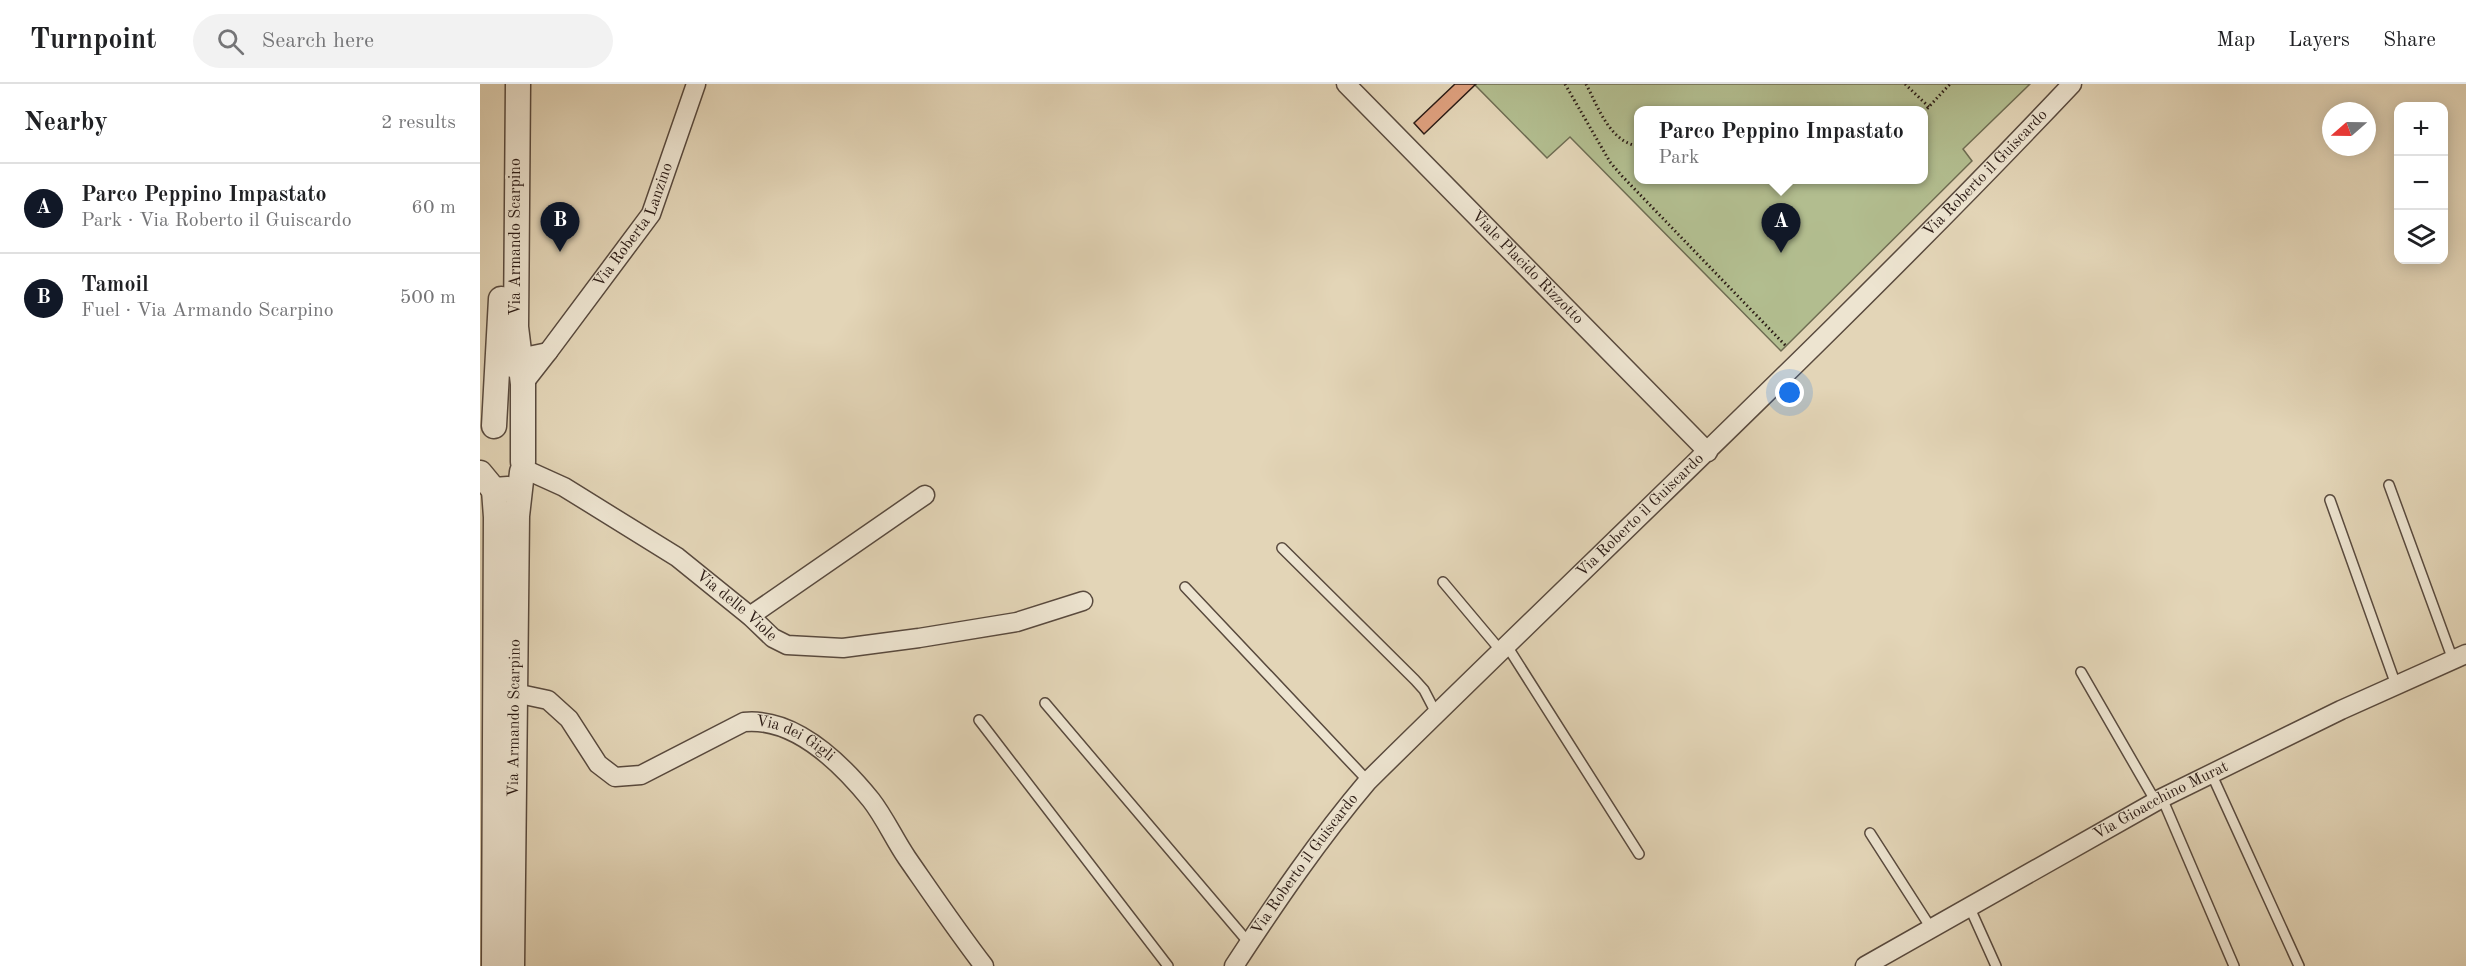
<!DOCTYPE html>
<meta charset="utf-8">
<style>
:root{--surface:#fff;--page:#f2f2f2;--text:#202124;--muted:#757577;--line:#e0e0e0;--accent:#111827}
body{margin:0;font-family:"Old Standard TT",serif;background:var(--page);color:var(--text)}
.controls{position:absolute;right:18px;top:18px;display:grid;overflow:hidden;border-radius:12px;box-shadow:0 3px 15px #0003}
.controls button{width:54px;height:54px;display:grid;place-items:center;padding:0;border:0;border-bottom:2px solid var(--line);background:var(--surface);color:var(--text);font:30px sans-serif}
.compass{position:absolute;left:1842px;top:18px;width:54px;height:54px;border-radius:50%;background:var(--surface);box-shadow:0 3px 15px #0003;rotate:250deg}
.you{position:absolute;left:1310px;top:309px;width:21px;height:21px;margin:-15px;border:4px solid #fff;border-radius:50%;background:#1a73e8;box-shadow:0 0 0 9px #1a73e833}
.badge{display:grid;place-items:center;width:39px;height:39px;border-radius:50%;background:var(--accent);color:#fff;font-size:20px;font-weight:700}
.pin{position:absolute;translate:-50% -50px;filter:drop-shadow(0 2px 3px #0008)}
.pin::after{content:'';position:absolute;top:32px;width:21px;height:18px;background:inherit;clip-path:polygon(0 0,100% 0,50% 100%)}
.popup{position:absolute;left:1154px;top:22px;width:294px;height:78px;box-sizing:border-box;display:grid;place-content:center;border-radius:12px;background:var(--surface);filter:drop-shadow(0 2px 4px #0005);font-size:20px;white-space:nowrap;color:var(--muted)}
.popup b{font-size:22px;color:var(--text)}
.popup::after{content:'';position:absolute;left:50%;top:100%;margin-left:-12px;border:12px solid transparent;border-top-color:var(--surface)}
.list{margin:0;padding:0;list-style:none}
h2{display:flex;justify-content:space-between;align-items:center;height:78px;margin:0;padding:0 24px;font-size:26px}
h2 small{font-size:20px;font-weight:400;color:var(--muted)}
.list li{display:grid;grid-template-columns:39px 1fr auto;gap:18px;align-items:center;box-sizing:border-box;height:90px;padding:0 24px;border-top:2px solid var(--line)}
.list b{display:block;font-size:22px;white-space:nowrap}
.list p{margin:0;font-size:20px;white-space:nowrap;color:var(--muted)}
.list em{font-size:20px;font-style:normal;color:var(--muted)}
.icon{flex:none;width:33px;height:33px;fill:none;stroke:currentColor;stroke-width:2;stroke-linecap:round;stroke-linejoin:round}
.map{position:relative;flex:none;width:1986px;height:882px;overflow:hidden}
header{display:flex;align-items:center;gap:36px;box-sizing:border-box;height:84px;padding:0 30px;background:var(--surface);border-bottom:2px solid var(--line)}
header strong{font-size:28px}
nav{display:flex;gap:33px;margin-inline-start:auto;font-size:21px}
.search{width:420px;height:54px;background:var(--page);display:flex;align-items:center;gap:15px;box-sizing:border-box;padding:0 21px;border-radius:33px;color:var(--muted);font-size:22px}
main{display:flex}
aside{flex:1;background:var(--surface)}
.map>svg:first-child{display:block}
</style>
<header>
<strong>Turnpoint</strong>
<div class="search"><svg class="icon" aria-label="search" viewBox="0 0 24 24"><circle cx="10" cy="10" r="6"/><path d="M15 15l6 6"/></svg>Search here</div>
<nav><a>Map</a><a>Layers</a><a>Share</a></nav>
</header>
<main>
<aside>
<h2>Nearby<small>2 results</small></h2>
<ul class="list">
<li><span class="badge">A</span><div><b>Parco Peppino Impastato</b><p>Park · Via Roberto il Guiscardo</p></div><em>60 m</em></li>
<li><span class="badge">B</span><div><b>Tamoil</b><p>Fuel · Via Armando Scarpino</p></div><em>500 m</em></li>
</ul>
</aside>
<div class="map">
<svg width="1986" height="882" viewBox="0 0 1986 882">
<rect width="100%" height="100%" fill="#e3d5b7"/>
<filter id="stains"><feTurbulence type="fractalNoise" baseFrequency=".00333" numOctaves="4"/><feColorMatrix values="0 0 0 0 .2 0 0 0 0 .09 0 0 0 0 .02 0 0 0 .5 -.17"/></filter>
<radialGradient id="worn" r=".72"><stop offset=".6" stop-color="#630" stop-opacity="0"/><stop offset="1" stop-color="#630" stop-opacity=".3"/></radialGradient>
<path fill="#b2bd8f" stroke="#6e6c52" stroke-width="1.5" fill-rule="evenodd" d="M994,0H1550L1483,65L1492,77L1301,267L1090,53L1067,74ZM1158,27H1444V96H1158Z"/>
<polygon fill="#dd9f7d" stroke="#2b1b15" stroke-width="1.5" points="975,0 996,0 944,50 934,39"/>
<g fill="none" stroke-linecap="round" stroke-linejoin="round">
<g stroke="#594a3e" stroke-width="12">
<g id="service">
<polyline points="1909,401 1973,576"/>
<polyline points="1850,416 1916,601"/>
<polyline points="802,464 935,596 944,606 956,629"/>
<polyline points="963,498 1021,567"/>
<polyline points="705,503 888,697"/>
<polyline points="1027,562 1159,770"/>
<polyline points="1601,588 1676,718"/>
<polyline points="565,619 769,859"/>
<polyline points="499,636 688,882"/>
<polyline points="1731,689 1819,882"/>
<polyline points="1682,714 1754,882"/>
<polyline points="1390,749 1451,844"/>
<polyline points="1489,822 1516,882"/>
</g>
</g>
<g stroke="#594a3e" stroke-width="21">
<g id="minor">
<path id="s1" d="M866,0L1228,368"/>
<path id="s2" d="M68,268L171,130L216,0"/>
<polyline points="32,284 39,274 68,268 43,300"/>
<path id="s3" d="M42,384L84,403L197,473L270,532L293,554L307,561L363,564L439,554L537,538L603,517"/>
<polyline points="270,532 445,411"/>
<path id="s4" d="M35,609L68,616L89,635L118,680L135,693L161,691L264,638C315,633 361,679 391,716C405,734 414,755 427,774C452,810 477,847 504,882"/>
<path id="s5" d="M754,882C796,818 838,756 888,697C1123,465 1365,240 1592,0"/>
<path id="s6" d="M1385,882L1682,714L1861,626L1986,570"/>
</g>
</g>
<g stroke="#594a3e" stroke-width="27">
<g id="tertiary">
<polyline points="38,0 36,243 43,300 43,378"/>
<polyline points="14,342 21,215"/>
<polyline points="0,389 14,406 28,405"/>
<polyline points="14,406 16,433 14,882"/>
<path id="s7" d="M32,882L37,432L42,388"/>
</g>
</g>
<g stroke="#2b1b15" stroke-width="3" stroke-dasharray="1.5 3" stroke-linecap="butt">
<polyline points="1085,0 1130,78 1142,92 1306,262"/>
<path d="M1106,0C1118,23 1130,58 1158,62"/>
<polyline points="1425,0 1449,23"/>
<polyline points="1444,28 1470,0"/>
</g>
<use href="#service" stroke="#ede4d0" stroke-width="9"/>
<use href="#minor" stroke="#ede4d0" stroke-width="18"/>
<use href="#tertiary" stroke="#ede4d0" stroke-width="24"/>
</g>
<g text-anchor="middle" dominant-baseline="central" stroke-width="6" stroke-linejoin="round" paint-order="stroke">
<g font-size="16" fill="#2b1b15" stroke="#ede4d0">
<text stroke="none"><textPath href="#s5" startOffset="1095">Via Roberto il Guiscardo</textPath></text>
<text stroke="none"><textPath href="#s2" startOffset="154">Via Roberta Lanzino</textPath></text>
<text transform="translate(36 153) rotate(-90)">Via Armando Scarpino</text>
<text stroke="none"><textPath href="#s1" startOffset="258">Viale Placido Rizzotto</textPath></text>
<text stroke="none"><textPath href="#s5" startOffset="609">Via Roberto il Guiscardo</textPath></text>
<text stroke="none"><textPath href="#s3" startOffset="256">Via delle Viole</textPath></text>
<text stroke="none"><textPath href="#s7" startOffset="248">Via Armando Scarpino</textPath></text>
<text stroke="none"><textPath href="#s4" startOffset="334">Via dei Gigli</textPath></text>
<text stroke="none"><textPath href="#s6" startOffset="339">Via Gioacchino Murat</textPath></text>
<text stroke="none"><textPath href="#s5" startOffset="124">Via Roberto il Guiscardo</textPath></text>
</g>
</g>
<rect width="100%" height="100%" filter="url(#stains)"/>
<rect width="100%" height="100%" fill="url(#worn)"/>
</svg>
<div class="controls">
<button>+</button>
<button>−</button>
<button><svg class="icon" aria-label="layers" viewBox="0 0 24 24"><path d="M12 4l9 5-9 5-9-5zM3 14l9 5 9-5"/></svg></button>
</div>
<svg class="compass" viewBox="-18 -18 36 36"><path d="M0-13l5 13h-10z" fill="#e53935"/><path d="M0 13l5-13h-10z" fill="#757577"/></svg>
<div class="you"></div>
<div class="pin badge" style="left:1301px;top:169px">A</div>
<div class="popup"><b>Parco Peppino Impastato</b>Park</div>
<div class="pin badge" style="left:80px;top:168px">B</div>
</div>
</main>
